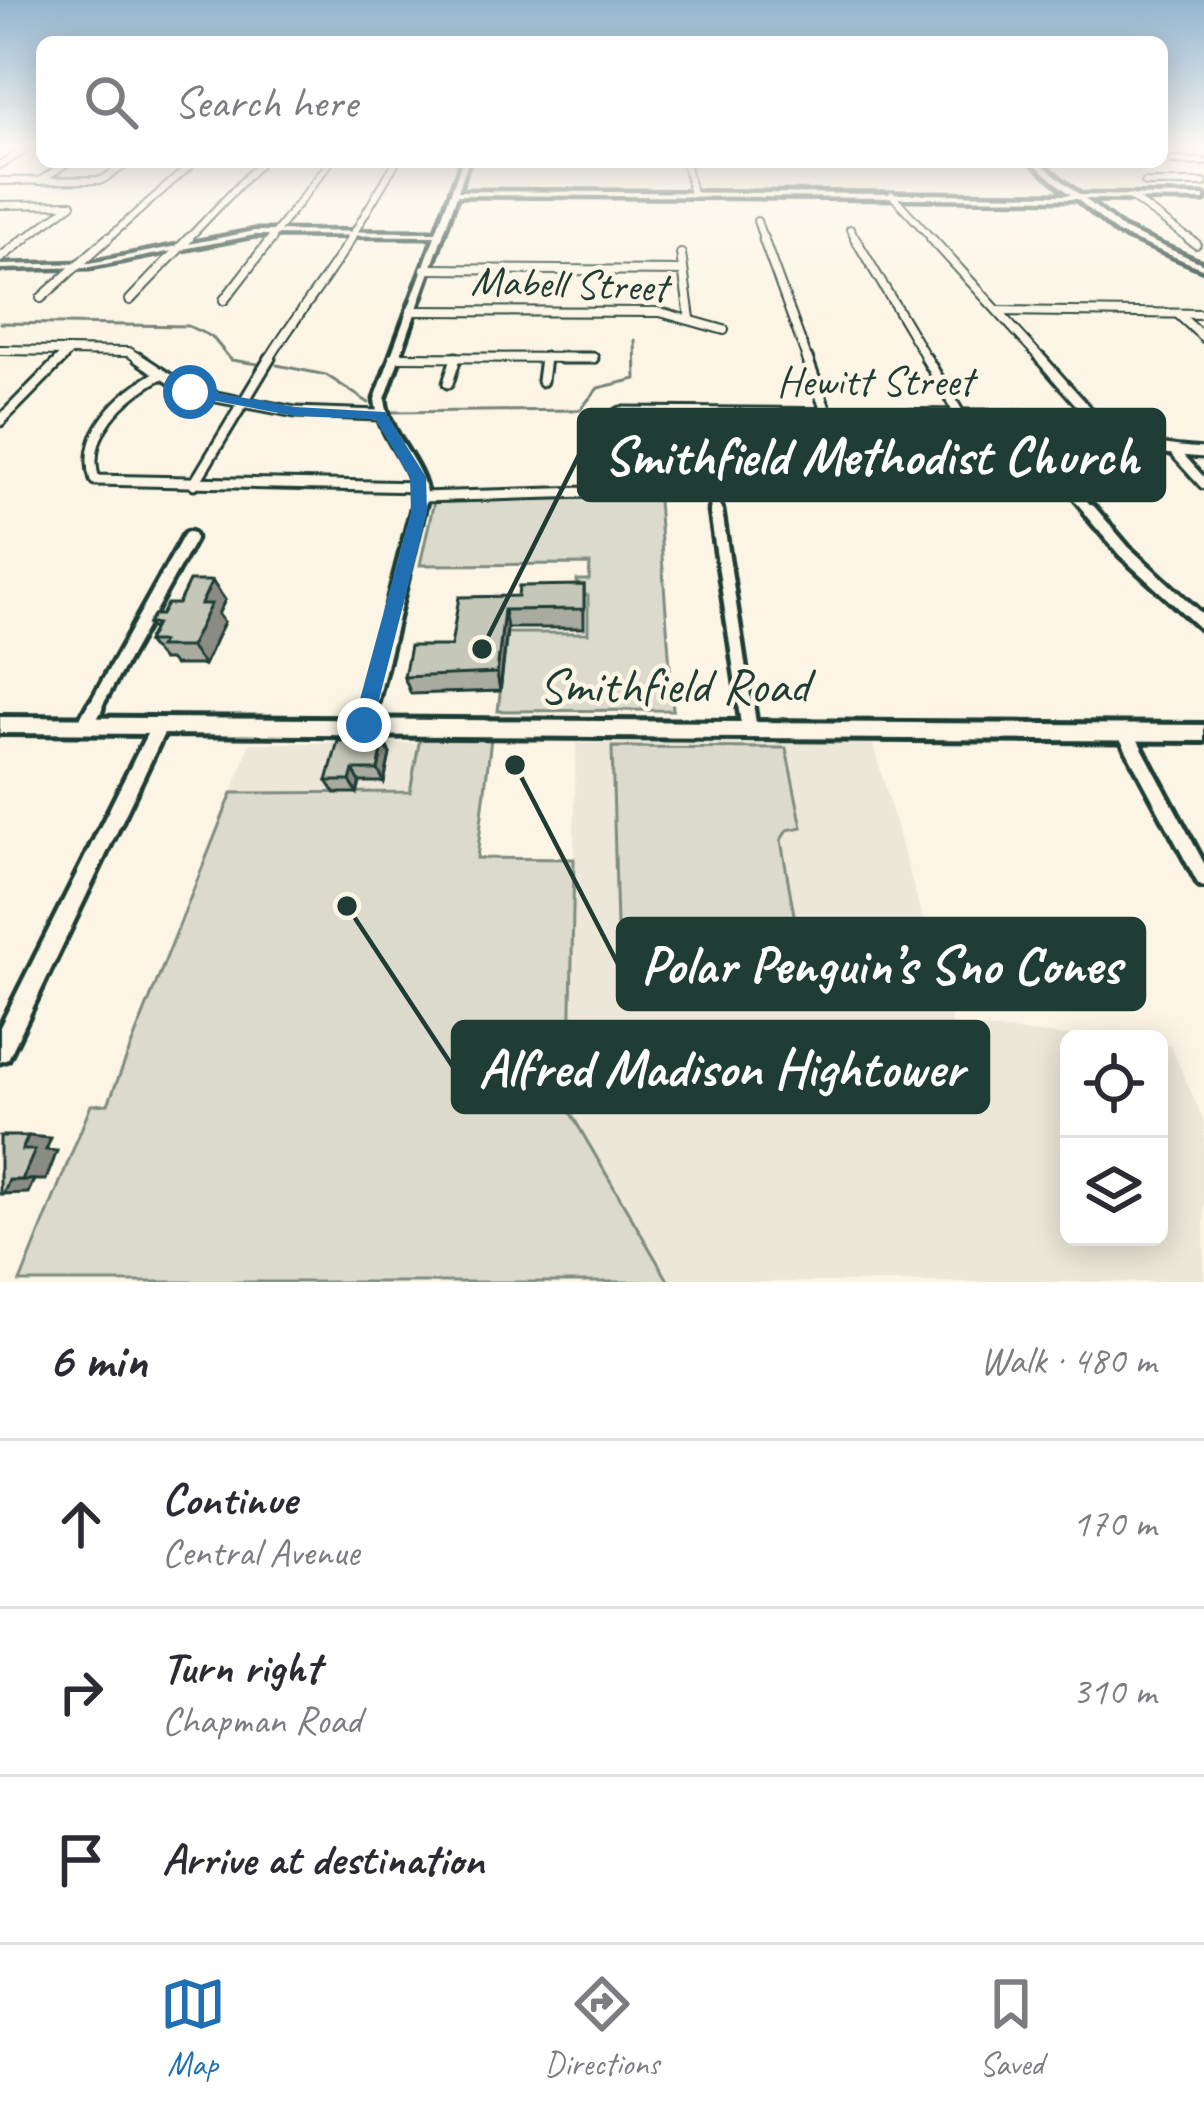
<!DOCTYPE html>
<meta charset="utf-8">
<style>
:root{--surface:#fff;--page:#f2f2f3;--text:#2b2b33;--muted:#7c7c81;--line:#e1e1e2;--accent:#1f6fb2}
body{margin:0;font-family:Caveat,sans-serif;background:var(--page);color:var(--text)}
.controls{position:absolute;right:36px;bottom:36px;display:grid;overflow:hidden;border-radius:18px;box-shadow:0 6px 30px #0003}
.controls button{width:108px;height:108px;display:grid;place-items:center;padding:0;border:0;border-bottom:3px solid var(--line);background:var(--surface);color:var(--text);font:60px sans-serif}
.stop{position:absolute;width:36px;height:36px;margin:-27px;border:9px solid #1f6fb2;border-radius:50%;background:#fff}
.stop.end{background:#1f6fb2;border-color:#fff;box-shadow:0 3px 12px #0008}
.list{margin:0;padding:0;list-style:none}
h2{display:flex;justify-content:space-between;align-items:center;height:156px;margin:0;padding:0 48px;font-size:51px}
h2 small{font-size:39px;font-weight:400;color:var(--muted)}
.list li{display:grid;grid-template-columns:78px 1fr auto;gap:36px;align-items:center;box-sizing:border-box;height:168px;padding:0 48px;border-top:3px solid var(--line)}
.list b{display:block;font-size:45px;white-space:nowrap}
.list p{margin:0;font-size:39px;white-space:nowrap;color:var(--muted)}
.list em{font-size:39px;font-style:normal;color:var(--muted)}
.icon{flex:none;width:66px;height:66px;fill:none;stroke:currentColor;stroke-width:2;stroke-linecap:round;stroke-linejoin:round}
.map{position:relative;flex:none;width:1204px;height:1282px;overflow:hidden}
.search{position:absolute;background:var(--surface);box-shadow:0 6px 30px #0003;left:36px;right:36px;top:36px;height:132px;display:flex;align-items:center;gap:30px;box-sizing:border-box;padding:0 42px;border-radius:18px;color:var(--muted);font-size:45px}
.sheet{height:660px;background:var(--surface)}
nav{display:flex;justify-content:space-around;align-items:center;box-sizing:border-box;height:168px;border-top:3px solid var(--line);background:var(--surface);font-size:33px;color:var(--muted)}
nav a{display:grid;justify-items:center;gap:6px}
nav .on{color:var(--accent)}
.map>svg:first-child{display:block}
</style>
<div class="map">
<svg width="1204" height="1282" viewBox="0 0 1204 1282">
<rect width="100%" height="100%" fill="#fcf5e5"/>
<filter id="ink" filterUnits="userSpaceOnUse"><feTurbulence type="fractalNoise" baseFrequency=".00833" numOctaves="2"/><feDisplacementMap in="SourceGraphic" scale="24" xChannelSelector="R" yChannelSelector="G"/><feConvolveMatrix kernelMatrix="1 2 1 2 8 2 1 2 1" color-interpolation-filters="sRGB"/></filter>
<g filter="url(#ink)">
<g fill="#ece7d8">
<polygon points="872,741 953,1025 1102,1039 1069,1039 1069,1237 1159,1237 1159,1044 1170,1045 1204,1121 1204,1282 669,1282 569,1110 576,743"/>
<polygon points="250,743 420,743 411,792 232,793"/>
</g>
<g fill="#dcdacc" stroke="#7e8c80" stroke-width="3">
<polygon points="622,416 652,416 673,710 498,711 507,633 588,633 588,595 578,595 577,580 589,580 590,564 420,565 434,501 605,498 606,427"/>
<polygon points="420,738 491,738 477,858 574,859 569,1110 669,1282 20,1282 91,1105 108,1104 232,793 410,792"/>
<path d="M612,747L786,748L802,827L787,830L781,840L804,972H778C749,934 732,954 694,958L690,927L639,928L689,930L692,967L627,966L626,928L617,927Z"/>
</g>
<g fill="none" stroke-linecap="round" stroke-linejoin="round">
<g stroke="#758479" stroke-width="3">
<polyline points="1162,149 1204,149"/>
<polyline points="0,323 188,326 212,337 231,360 258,364"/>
<polyline points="277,365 326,375 369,403"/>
<polyline points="392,412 580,410 598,388 636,379 635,340"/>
</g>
<g stroke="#1f3d34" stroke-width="10">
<g id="minor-far4">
<polyline points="1173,161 1204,162"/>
<polyline points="503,162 560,164"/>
<polyline points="685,162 693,194"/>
<polyline points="0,165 32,146"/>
<polyline points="0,181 102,180 130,162"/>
<polyline points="40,181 68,162"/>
<polyline points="1145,183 1204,183"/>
<polyline points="892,195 934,241"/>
<polyline points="1132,198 1192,241"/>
<polyline points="0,205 71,204"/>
<polyline points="757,221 764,241"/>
<polyline points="850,229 857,241"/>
<polyline points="22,241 72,204"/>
<polyline points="105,241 194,162"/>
<polyline points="186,241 261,162"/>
<polyline points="269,241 330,162"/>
<polyline points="349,241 396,162"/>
</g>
</g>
<g stroke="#1f3d34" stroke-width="12">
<g id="minor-far3">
<polyline points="763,238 808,361"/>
<polyline points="855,238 928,361"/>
<polyline points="931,238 1043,361"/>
<polyline points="1188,238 1196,244"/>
<polyline points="681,254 690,318"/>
<polyline points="0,258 26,238"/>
<polyline points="425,269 683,271"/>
<polyline points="41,298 108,238"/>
<polyline points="130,300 189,238"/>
<polyline points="224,300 272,238"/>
<polyline points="411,311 660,312 724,330"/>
<polyline points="999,311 1204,314"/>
<polyline points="1179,315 1204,338"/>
<polyline points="0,350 129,352 142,361"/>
<polyline points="393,357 593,358"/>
<polyline points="59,361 69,351"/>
<path d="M268,361C294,318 325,282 351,238"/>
</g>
</g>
<g stroke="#1f3d34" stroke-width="15">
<g id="minor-far2">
<polyline points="138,358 190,392 295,412 379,415"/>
<polyline points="561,358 593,358"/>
<polyline points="807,358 827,414"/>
<polyline points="926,358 960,415"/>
<path d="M1040,358C1102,426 1107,447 1204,453"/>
<path d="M161,374C123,395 80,433 95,480L421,487"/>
<polyline points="542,381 545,358"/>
<polyline points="448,383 456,358"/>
<polyline points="701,413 716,514"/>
<polyline points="0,421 62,358"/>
<polyline points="1175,452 1204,484"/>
<polyline points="194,484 270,358"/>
<polyline points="1071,489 1092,514"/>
<polyline points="421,497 586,492 601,470 602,422 621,412 1092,416"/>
</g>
</g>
<g stroke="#1f3d34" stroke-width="21">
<g id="minor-far1">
<polyline points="716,511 746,710"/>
<polyline points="1090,511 1124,551 1204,624"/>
<polyline points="93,710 189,538"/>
</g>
</g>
<g stroke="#1f3d34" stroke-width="24">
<g id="minor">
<polyline points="746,707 749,727"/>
<polyline points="85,725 95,707"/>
<polyline points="1125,732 1204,879"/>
</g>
</g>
<g stroke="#1f3d34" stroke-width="9">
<g id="tertiary">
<path d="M462,162H468L458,191L1071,195L1032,162H1039L1080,195L1204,196V200L1085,199L1123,229L1204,264V269L1117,233L1077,199L457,195L385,399C389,437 422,460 427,497L372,725L370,730L364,732L358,730L356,725L415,497C410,460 378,437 375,399L435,236L255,235L90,267L0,269V265L90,263L255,231L436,232Z"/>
<polygon points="160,718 166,720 168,725 8,1059 0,1062 0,1027 154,720"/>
</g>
</g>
<g stroke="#1f3d34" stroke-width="10">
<polygon id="secondary" points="0,717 1204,725 1204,741 0,733"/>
</g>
<use href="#minor-far4" stroke="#fcf5e5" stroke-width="6"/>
<use href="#minor-far3" stroke="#fcf5e5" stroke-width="8"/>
<use href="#minor-far2" stroke="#fcf5e5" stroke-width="9"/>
<use href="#minor-far1" stroke="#fcf5e5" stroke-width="12"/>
<use href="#minor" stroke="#fcf5e5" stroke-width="15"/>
<use href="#tertiary" fill="#fcf5e5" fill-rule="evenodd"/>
<use href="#secondary" fill="#fcf5e5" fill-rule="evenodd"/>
</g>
<g fill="#a9ab9f" stroke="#1f3d34" stroke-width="3">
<polygon points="212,581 225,600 218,614 224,622 204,665 174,665 169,660 162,660 147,642 153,630 148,624"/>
<polygon points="584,585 584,628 507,628 500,691 411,694 404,677 451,646 518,596"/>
<polygon points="384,741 390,754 384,782 360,782 357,793 335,793 327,781"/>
</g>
<g fill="#8a8b82" stroke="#1f3d34" stroke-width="3">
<polygon points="212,581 225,600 218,614 224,622 204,665 190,647 201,604"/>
<polygon points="504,610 507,628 500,691 497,673"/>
<polygon points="384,741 390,754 384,782 378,770"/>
<polygon points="353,770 360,782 357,793 350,781"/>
<polygon points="28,1136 51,1138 46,1150 57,1151 46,1180 22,1180 22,1150"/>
<polygon points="9,1180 34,1180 28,1193 3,1194"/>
</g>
<g fill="#c5c7b9" stroke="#1f3d34" stroke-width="3">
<polygon points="189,581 212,581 201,604 211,604 190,647 159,647 162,642 147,642 156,624 148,624 153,615 161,615 167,604 178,604"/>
<polygon points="584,585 584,609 504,610 497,673 404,677 410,646 451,646 459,597 518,596 519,586"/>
<polygon points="338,741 384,741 378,770 353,770 350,781 327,781"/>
<polygon points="0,1136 28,1136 22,1150 35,1150 22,1180 9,1180 3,1194 0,1194"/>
</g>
</g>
<linearGradient id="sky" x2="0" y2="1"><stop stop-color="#91b4ce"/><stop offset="0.45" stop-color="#fefaf3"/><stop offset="1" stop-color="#fefaf3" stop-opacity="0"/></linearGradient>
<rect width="1204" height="326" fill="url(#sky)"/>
<polygon fill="#1f6fb2" points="190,388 295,407 385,412 426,477 427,512 371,731 364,734 353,725 411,512 410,477 375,419 295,416 185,395"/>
<g text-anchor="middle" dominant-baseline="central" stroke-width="9" stroke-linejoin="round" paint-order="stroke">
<g font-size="42" fill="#1f3d34" stroke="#fcf5e5">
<text transform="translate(569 284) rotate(2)">Mabell Street</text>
<text x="875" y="381">Hewitt Street</text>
</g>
<g font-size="51" fill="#1f3d34" stroke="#fcf5e5">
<text x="674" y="685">Smithfield Road</text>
</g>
</g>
<path fill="none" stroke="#1f3d34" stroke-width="4.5" d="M482 649L579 455M515 765L618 964M347 906L453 1067"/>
<g fill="#1f3d34" stroke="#fcf5e5" stroke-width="4.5">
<circle cx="482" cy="649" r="12"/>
<circle cx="515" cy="765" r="12"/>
<circle cx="347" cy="906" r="12"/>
</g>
<g fill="#1f3d34" stroke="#1f3d34" stroke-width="4.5">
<rect x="579" y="410" width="585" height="90" rx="12"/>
<rect x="618" y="919" width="526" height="90" rx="12"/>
<rect x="453" y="1022" width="535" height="90" rx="12"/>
</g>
<g font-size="54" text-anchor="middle" font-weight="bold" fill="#fff">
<text x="871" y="474">Smithfield Methodist Church</text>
<text x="881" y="983">Polar Penguin’s Sno Cones</text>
<text x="721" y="1086">Alfred Madison Hightower</text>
</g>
</svg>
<div class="controls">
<button><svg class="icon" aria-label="locate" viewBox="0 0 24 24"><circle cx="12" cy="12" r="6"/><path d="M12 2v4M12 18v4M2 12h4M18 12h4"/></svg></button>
<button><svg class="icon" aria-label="layers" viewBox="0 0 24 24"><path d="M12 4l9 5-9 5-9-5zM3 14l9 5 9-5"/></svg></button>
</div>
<div class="stop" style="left:190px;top:392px"></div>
<div class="stop end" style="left:364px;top:725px"></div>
<div class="search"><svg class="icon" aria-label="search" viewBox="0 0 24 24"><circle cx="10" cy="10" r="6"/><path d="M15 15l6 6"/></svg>Search here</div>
</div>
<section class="sheet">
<h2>6 min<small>Walk · 480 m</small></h2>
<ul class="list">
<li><svg class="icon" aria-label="ahead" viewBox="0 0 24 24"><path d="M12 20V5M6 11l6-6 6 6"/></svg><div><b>Continue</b><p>Central Avenue</p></div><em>170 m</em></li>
<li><svg class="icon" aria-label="right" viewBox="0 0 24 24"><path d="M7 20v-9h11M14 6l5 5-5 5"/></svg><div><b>Turn right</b><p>Chapman Road</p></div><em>310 m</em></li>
<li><svg class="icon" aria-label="arrive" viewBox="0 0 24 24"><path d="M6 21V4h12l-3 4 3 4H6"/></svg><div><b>Arrive at destination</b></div></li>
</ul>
</section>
<nav>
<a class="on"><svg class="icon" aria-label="map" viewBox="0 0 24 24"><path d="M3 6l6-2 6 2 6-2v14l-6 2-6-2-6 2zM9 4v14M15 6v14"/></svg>Map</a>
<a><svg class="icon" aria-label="directions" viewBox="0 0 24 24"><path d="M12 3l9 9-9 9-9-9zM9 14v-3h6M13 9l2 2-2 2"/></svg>Directions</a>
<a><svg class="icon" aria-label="saved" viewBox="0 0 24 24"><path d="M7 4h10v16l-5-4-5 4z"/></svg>Saved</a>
</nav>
